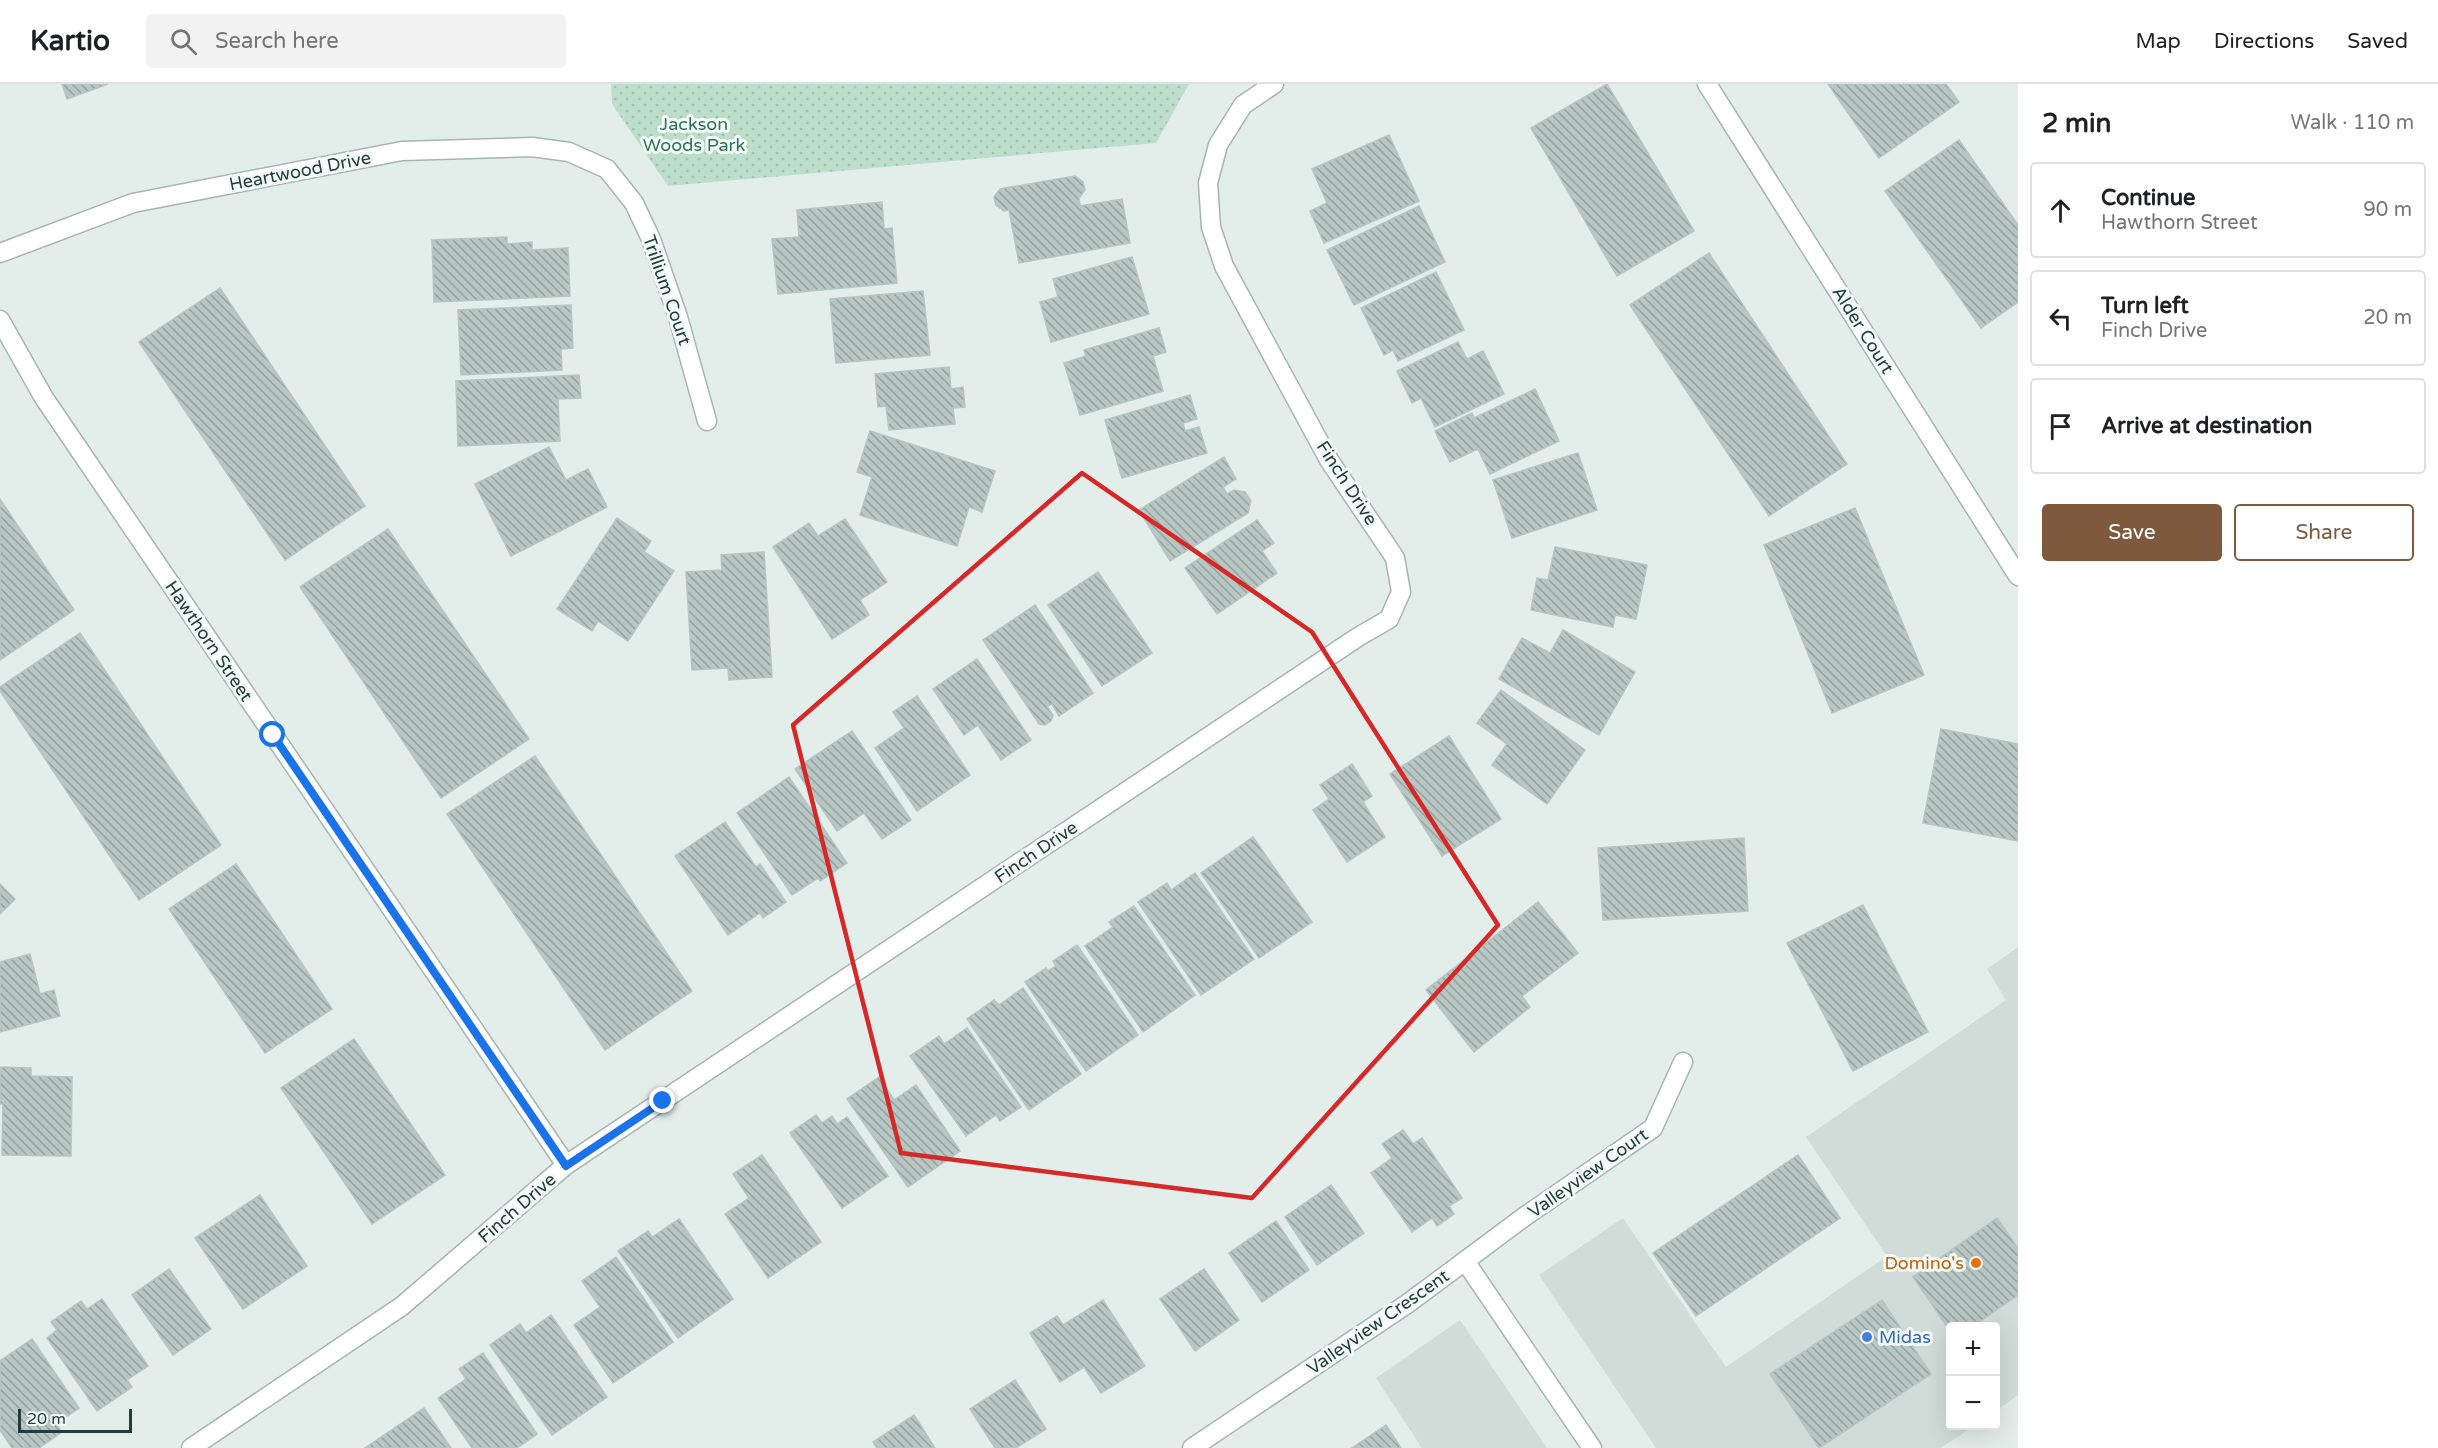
<!DOCTYPE html>
<meta charset="utf-8">
<style>
:root{--surface:#fff;--page:#f2f2f2;--text:#202124;--muted:#757577;--line:#e0e0e0;--accent:#7e593d}
body{margin:0;font-family:"Varela Round",sans-serif;background:var(--page);color:var(--text)}
.controls{position:absolute;right:18px;bottom:18px;display:grid;overflow:hidden;border-radius:6px;box-shadow:0 6px 24px #0002}
.controls button{width:54px;height:54px;display:grid;place-items:center;padding:0;border:0;border-bottom:2px solid var(--line);background:var(--surface);color:var(--text);font:30px sans-serif}
.scale{position:absolute;left:18px;bottom:15px;width:114px;box-sizing:border-box;padding-left:6px;border:3px solid #223e3c;border-top:0;font-size:16px;line-height:21px;white-space:nowrap;color:#223e3c;-webkit-text-stroke:4px #f3f9f7;paint-order:stroke}
.stop{position:absolute;width:18px;height:18px;margin:-14px;border:4px solid #1a73e8;border-radius:50%;background:#fff}
.stop.end{background:#1a73e8;border-color:#fff;box-shadow:0 2px 6px #0008}
.list{margin:0;padding:0;list-style:none}
h2{display:flex;justify-content:space-between;align-items:center;height:78px;margin:0;padding:0 24px;font-size:26px}
h2 small{font-size:20px;font-weight:400;color:var(--muted)}
.list li{display:grid;grid-template-columns:39px 1fr auto;gap:18px;align-items:center;box-sizing:border-box;height:96px;margin:0 12px 12px;padding:0 12px;border:2px solid var(--line);border-radius:6px}
.list b{display:block;font-size:22px;white-space:nowrap}
.list p{margin:0;font-size:20px;white-space:nowrap;color:var(--muted)}
.list em{font-size:20px;font-style:normal;color:var(--muted)}
.actions{display:flex;gap:12px;padding:18px 24px}
.actions a{flex:1;padding:14px 0;border:2px solid var(--accent);border-radius:6px;text-align:center;font-size:21px;color:var(--accent)}
.actions .main{background:var(--accent);color:#fff}
.icon{flex:none;width:33px;height:33px;fill:none;stroke:currentColor;stroke-width:2;stroke-linecap:round;stroke-linejoin:round}
.map{position:relative;flex:none;width:2018px;height:1364px;overflow:hidden}
header{display:flex;align-items:center;gap:36px;box-sizing:border-box;height:84px;padding:0 30px;background:var(--surface);border-bottom:2px solid var(--line)}
header strong{font-size:28px}
nav{display:flex;gap:33px;margin-inline-start:auto;font-size:21px}
.search{width:420px;height:54px;background:var(--page);display:flex;align-items:center;gap:15px;box-sizing:border-box;padding:0 21px;border-radius:6px;color:var(--muted);font-size:22px}
main{display:flex}
aside{flex:1;background:var(--surface)}
.map>svg:first-child{display:block}
</style>
<header>
<strong>Kartio</strong>
<div class="search"><svg class="icon" aria-label="search" viewBox="0 0 24 24"><circle cx="10" cy="10" r="6"/><path d="M15 15l6 6"/></svg>Search here</div>
<nav><a>Map</a><a>Directions</a><a>Saved</a></nav>
</header>
<main>
<div class="map">
<svg width="2018" height="1364" viewBox="0 0 2018 1364">
<defs>
<pattern id="park-dots" width="8" height="8" patternUnits="userSpaceOnUse" patternTransform="scale(1.5)"><rect width="8" height="8" fill="#bcdecb"/><path d="M2 2h.1M6 6h.1" fill="none" stroke="#a1c0af" stroke-width="1.8" stroke-linecap="round"/></pattern>
<pattern id="building-back-hatch" width="6" height="6" patternUnits="userSpaceOnUse" patternTransform="scale(1.5)"><rect width="6" height="6" fill="#b8c7c4"/><path d="M-1 5l2 2M0 0l6 6M5-1l2 2" fill="none" stroke="#95a3a0"/></pattern>
</defs>
<rect width="100%" height="100%" fill="#e3edea"/>
<g fill="#d1dcd9">
<polygon points="2018,863 2018,1311 1996,1327 1996,1242 1950,1242 1950,1342 1974,1342 1941,1364 1656,1364 1539,1191 1623,1134 1726,1283 1887,1172 1806,1053 2006,916 1987,885"/>
<polygon points="1460,1236 1547,1364 1422,1364 1376,1294"/>
</g>
<polygon fill="url(#park-dots)" points="611,0 1189,0 1156,59 668,102 612,20"/>
<g fill="url(#building-back-hatch)" stroke="#b5c6c2" stroke-width="1.5">
<polygon points="62,0 108,0 67,15"/>
<polygon points="1607,0 1694,147 1617,192 1531,44"/>
<polygon points="1828,0 1946,0 1959,18 1879,74"/>
<polygon points="1389,51 1419,117 1324,159 1310,127 1327,119 1312,85"/>
<polygon points="1959,56 2018,141 2018,218 1981,244 1885,107"/>
<polygon points="1075,92 1083,98 1085,106 1079,114 1080,122 1122,115 1130,159 1019,179 1009,126 1004,127 996,121 994,113 1000,105"/>
<polygon points="882,118 884,145 892,144 897,199 778,210 772,155 799,153 797,126"/>
<polygon points="1419,122 1445,178 1354,221 1327,166"/>
<polygon points="507,153 507,160 532,158 532,166 568,164 570,212 434,218 432,156"/>
<polygon points="1709,169 1847,380 1769,432 1630,221"/>
<polygon points="1132,173 1149,230 1051,258 1040,218 1058,213 1053,195"/>
<polygon points="1436,188 1464,246 1398,277 1393,266 1384,271 1361,224"/>
<polygon points="220,204 365,422 285,476 139,258"/>
<polygon points="923,207 930,271 836,279 830,215"/>
<polygon points="571,221 573,264 561,265 562,286 461,291 458,226"/>
<polygon points="1159,244 1166,268 1153,272 1163,307 1080,331 1064,279 1086,272 1084,266"/>
<polygon points="1458,258 1467,275 1483,267 1504,310 1435,343 1421,314 1412,319 1397,287"/>
<polygon points="949,283 951,305 963,303 965,323 953,324 955,340 889,346 886,322 878,323 875,290"/>
<polygon points="579,291 581,314 558,315 560,357 458,362 456,297"/>
<polygon points="1535,305 1559,357 1490,390 1478,365 1450,378 1435,347 1472,329 1474,334"/>
<polygon points="1190,311 1197,335 1183,339 1185,347 1199,343 1207,369 1122,394 1105,336"/>
<polygon points="870,347 995,387 982,428 969,423 957,462 860,431 872,393 857,388"/>
<polygon points="549,363 566,396 588,385 607,423 511,472 475,400"/>
<polygon points="1578,369 1597,426 1512,454 1493,396"/>
<polygon points="1224,373 1236,395 1223,403 1227,410 1234,406 1245,408 1251,417 1248,429 1170,477 1139,426"/>
<polygon points="0,415 74,526 0,576"/>
<polygon points="1855,424 1924,591 1832,629 1764,461"/>
<polygon points="617,434 651,457 644,468 674,487 628,557 598,537 592,547 557,525"/>
<polygon points="845,435 887,498 860,516 869,531 832,555 773,463 809,439 818,452"/>
<polygon points="1257,436 1274,459 1262,467 1277,489 1217,530 1185,484"/>
<polygon points="388,445 529,655 441,714 300,503"/>
<polygon points="1555,463 1647,481 1636,535 1615,531 1613,543 1531,526 1537,494 1548,496"/>
<polygon points="764,468 772,593 729,596 728,584 692,586 686,488 722,486 721,471"/>
<polygon points="1098,488 1152,569 1102,602 1048,521"/>
<polygon points="1035,521 1093,609 1059,632 1052,620 1047,622 1053,631 1051,637 1045,641 1039,640 983,556"/>
<polygon points="1563,546 1635,588 1599,651 1499,595 1522,554 1550,569"/>
<polygon points="80,549 221,761 139,816 0,607 0,603"/>
<polygon points="977,575 1031,656 1001,676 978,641 964,651 933,605"/>
<polygon points="1501,606 1585,666 1547,720 1492,681 1507,660 1477,639"/>
<polygon points="917,612 970,691 917,727 875,664 904,644 893,628"/>
<polygon points="1941,645 2018,660 2018,757 1923,739"/>
<polygon points="852,647 911,736 882,755 864,729 837,747 795,685"/>
<polygon points="1449,652 1501,735 1442,772 1390,690"/>
<polygon points="535,672 692,907 605,966 447,730"/>
<polygon points="1352,680 1372,712 1363,718 1385,753 1347,778 1313,726 1329,715 1320,701"/>
<polygon points="789,693 847,779 820,797 818,794 792,811 737,729"/>
<polygon points="725,738 756,783 760,780 786,818 763,834 760,829 728,851 675,772"/>
<polygon points="1253,753 1312,838 1259,874 1201,789"/>
<polygon points="1744,754 1748,827 1603,836 1598,764"/>
<polygon points="236,780 332,925 265,969 169,825"/>
<polygon points="1195,789 1254,875 1201,911 1138,818 1167,799 1171,806"/>
<polygon points="0,800 15,815 0,830"/>
<polygon points="1538,818 1578,869 1522,912 1530,923 1474,968 1426,906"/>
<polygon points="1863,821 1928,948 1853,987 1787,859"/>
<polygon points="1134,822 1195,911 1143,948 1085,862 1113,843 1109,838"/>
<polygon points="1077,861 1138,951 1086,987 1025,898 1046,884 1048,887 1056,882 1053,877"/>
<polygon points="30,870 40,910 54,906 60,932 0,948 0,878"/>
<polygon points="1023,904 1081,990 1029,1026 967,935 994,916 999,921"/>
<polygon points="967,944 1021,1023 1000,1037 996,1031 966,1052 910,972 939,952 944,960"/>
<polygon points="354,955 445,1091 372,1140 281,1004"/>
<polygon points="0,983 31,984 31,992 72,993 71,1072 2,1071 3,1020 0,1020"/>
<polygon points="879,993 894,1016 916,1001 960,1067 908,1103 847,1015"/>
<polygon points="816,1031 822,1039 832,1032 837,1040 847,1033 888,1092 842,1124 790,1049"/>
<polygon points="1403,1046 1413,1060 1422,1054 1462,1114 1449,1122 1454,1130 1437,1142 1432,1134 1412,1148 1371,1089 1392,1074 1382,1060"/>
<polygon points="762,1071 821,1158 768,1194 725,1130 749,1114 733,1090"/>
<polygon points="1798,1071 1840,1134 1696,1232 1653,1169"/>
<polygon points="1331,1101 1364,1149 1317,1181 1285,1133"/>
<polygon points="260,1111 307,1182 243,1225 195,1154"/>
<polygon points="1997,1134 2018,1164 2018,1211 1973,1242 1950,1242 1950,1247 1913,1193"/>
<polygon points="679,1135 733,1215 678,1254 618,1167 648,1147 652,1153"/>
<polygon points="1276,1137 1309,1186 1262,1218 1229,1169"/>
<polygon points="616,1173 673,1258 613,1299 574,1241 600,1223 582,1197"/>
<polygon points="169,1185 211,1245 173,1271 132,1211"/>
<polygon points="1204,1185 1239,1236 1195,1267 1160,1215"/>
<polygon points="102,1215 148,1282 127,1296 132,1303 97,1327 47,1254 57,1246 51,1238 81,1217 87,1225"/>
<polygon points="1103,1216 1145,1282 1101,1309 1084,1283 1060,1298 1030,1249 1057,1232 1063,1241"/>
<polygon points="1882,1216 1931,1290 1819,1364 1770,1290"/>
<polygon points="551,1231 607,1313 552,1351 490,1261 520,1240 526,1249"/>
<polygon points="32,1255 79,1324 56,1340 62,1348 39,1364 12,1364 0,1346 0,1277"/>
<polygon points="483,1269 537,1350 517,1364 472,1364 438,1314 466,1295 459,1285"/>
<polygon points="1015,1296 1046,1345 1016,1364 995,1364 970,1325"/>
<polygon points="424,1324 451,1364 365,1364"/>
<polygon points="914,1331 935,1364 877,1364 873,1358"/>
<polygon points="1386,1341 1401,1364 1352,1364"/>
</g>
<g fill="none" stroke-linecap="round" stroke-linejoin="round">
<g stroke="#a5b5b2" stroke-width="21">
<g id="minor">
<polyline points="1707,0 2018,492"/>
<polyline points="0,169 133,119 402,67 532,63 569,68 607,85 634,119 651,155 678,233 707,337"/>
<polyline points="0,236 44,314 566,1081"/>
<polyline points="1465,1177 1524,1133 1653,1044 1683,978"/>
<polyline points="191,1364 402,1222 566,1081 1358,553 1389,535 1401,508 1395,474 1329,376 1224,182 1211,143 1208,99 1218,61 1243,21 1274,0"/>
<polyline points="1192,1364 1407,1220 1465,1177 1592,1364"/>
</g>
</g>
<use href="#minor" stroke="#fff" stroke-width="18"/>
</g>
<g fill="none" stroke-linecap="round" stroke-linejoin="round">
<polyline stroke="#1a73e8" stroke-width="8" points="273,651 566,1082 663,1017"/>
</g>
<path fill="none" stroke="#d62828" stroke-width="4.5" stroke-linejoin="round" d="M1082,389L1312,548L1498,841L1252,1114L901,1069L793,641Z"/>
<circle fill="#e8710a" stroke="#f3f9f7" stroke-width="2" cx="1976" cy="1179" r="6"/>
<circle fill="#3f7fe0" stroke="#f3f9f7" stroke-width="2" cx="1867" cy="1253" r="6"/>
<g text-anchor="middle" dominant-baseline="central" stroke-width="6" stroke-linejoin="round" paint-order="stroke">
<g font-size="18" fill="#2c7556" stroke="#f3f9f7">
<text x="694" y="40">Jackson<tspan x="694" dy="21">Woods Park</tspan></text>
</g>
<g font-size="18" fill="#223e3c" stroke="#f3f9f7">
<text transform="translate(300 87) rotate(-11)">Heartwood Drive</text>
<text transform="translate(667 206) rotate(71)">Trillium Court</text>
<text transform="translate(1863 246) rotate(58)">Alder Court</text>
<text transform="translate(1347 399) rotate(57)">Finch Drive</text>
<text transform="translate(209 557) rotate(56)">Hawthorn Street</text>
<text transform="translate(1036 768) rotate(-34)">Finch Drive</text>
<text transform="translate(1588 1089) rotate(-35)">Valleyview Court</text>
<text transform="translate(517 1124) rotate(-41)">Finch Drive</text>
<text transform="translate(1378 1238) rotate(-35)">Valleyview Crescent</text>
</g>
<g font-size="18" fill="#c56008" stroke="#f3f9f7" text-anchor="end">
<text x="1964" y="1179">Domino's</text>
</g>
<g font-size="18" fill="#366cbe" stroke="#f3f9f7" text-anchor="start">
<text x="1879" y="1253">Midas</text>
</g>
</g>
</svg>
<div class="controls">
<button>+</button>
<button>−</button>
</div>
<div class="scale">20 m</div>
<div class="stop" style="left:273px;top:651px"></div>
<div class="stop end" style="left:663px;top:1017px"></div>
</div>
<aside>
<h2>2 min<small>Walk · 110 m</small></h2>
<ul class="list">
<li><svg class="icon" aria-label="ahead" viewBox="0 0 24 24"><path d="M12 20V5M6 11l6-6 6 6"/></svg><div><b>Continue</b><p>Hawthorn Street</p></div><em>90 m</em></li>
<li><svg class="icon" aria-label="left" viewBox="0 0 24 24"><path d="M17 20v-9H6M10 6l-5 5 5 5"/></svg><div><b>Turn left</b><p>Finch Drive</p></div><em>20 m</em></li>
<li><svg class="icon" aria-label="arrive" viewBox="0 0 24 24"><path d="M6 21V4h12l-3 4 3 4H6"/></svg><div><b>Arrive at destination</b></div></li>
</ul>
<div class="actions"><a class="main">Save</a><a>Share</a></div>
</aside>
</main>
